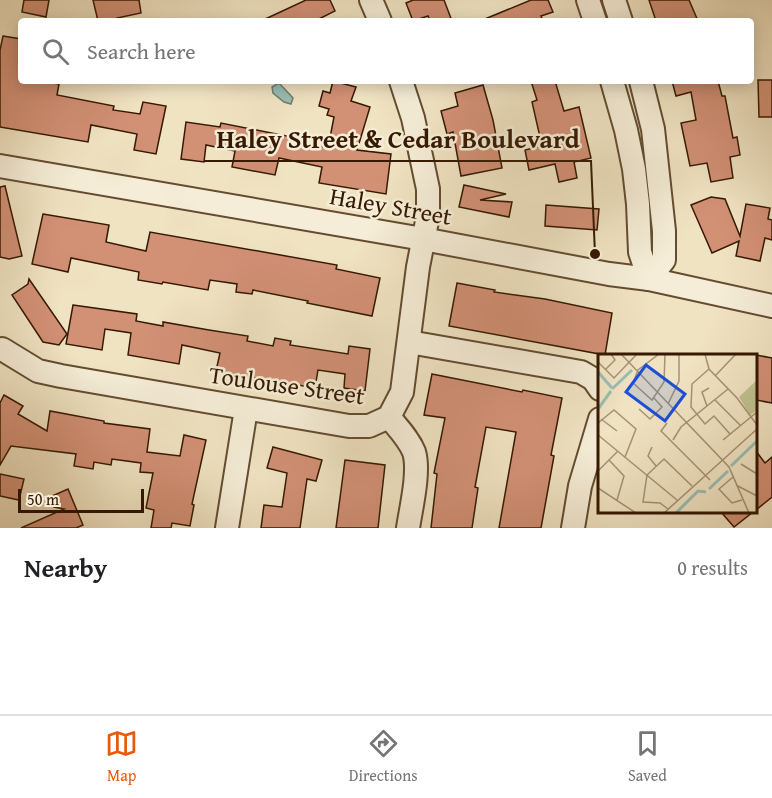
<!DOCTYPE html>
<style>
:root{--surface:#fff;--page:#f2f2f2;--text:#202124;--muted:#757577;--line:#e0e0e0;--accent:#ea580c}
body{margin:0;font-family:"Gentium Book Plus",serif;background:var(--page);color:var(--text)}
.scale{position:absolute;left:18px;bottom:15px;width:126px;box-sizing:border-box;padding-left:6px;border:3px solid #351901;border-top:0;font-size:16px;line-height:21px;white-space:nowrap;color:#351901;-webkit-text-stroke:4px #f5edd7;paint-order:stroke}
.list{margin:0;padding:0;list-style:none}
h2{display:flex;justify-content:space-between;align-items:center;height:78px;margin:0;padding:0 24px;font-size:26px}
h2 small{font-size:20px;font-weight:400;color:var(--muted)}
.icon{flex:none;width:33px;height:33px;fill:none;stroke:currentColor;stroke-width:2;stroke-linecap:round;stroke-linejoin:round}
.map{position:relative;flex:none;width:772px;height:528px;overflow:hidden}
.search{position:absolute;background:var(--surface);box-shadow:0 3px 15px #0003;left:18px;right:18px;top:18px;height:66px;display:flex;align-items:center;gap:15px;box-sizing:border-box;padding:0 21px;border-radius:6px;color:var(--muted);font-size:22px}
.sheet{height:186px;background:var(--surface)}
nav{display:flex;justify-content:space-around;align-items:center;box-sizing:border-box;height:84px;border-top:2px solid var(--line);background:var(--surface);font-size:16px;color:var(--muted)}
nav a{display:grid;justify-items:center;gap:3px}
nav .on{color:var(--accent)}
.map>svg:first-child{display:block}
</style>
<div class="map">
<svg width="772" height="528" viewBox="0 0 772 528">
<rect width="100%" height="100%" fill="#f0e3c2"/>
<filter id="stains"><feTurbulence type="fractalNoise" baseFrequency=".00333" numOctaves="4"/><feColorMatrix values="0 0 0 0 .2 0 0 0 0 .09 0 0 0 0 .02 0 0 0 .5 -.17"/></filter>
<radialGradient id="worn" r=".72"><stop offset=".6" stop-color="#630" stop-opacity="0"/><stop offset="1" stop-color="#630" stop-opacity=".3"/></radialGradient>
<polygon fill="#9abeb5" stroke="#727c6d" stroke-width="1.5" points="279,83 293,98 291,104 284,102 273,93 272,87"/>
<g fill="#d29075" stroke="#351901" stroke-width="1.5">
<polygon points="24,0 49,0 46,17 22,12"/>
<polygon points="93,0 139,0 141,13 117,18 118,21 98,21"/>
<polygon points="306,0 330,0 335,11 315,21 261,21"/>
<polygon points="413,0 444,0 452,21 430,21 428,16 413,21 406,3"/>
<polygon points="531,0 548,0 553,12 541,16 543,21 480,21"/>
<polygon points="649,0 689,0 698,21 656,21"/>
<polygon points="3,36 21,39 21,81 42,81 59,84 57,95 114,106 113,110 140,114 143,102 166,106 156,154 134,150 137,134 91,125 88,142 0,127 0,50"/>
<polygon points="758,80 772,80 772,117 759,117"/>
<polygon points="333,81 356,87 351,101 370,107 357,150 391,154 386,194 319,183 322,167 279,158 275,175 232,167 235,151 206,145 204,162 181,159 186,122 220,127 221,123 302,139 301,142 328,148 334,117 327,115 329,109 319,106 323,91 330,93"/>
<polygon points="531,81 555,81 564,111 579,107 591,158 574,162 577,178 559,182 555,164 529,170 525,150 542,146 532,102 537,100"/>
<polygon points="672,81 718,81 722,96 725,96 733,138 737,137 740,155 730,157 733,178 711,182 707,163 690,166 681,123 696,120 691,92 676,96"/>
<polygon points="483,85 493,120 502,168 461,176 453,132 447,134 441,111 458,106 455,93"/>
<polygon points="464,185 506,194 480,200 512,202 509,217 459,207"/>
<polygon points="5,186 22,256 9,259 0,257 0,187"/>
<polygon points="711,197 725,199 740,236 746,204 770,208 768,219 772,220 772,240 765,238 760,261 736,256 739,241 712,253 691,205"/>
<polygon points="546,205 599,209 597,230 545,226"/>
<polygon points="43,214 109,225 106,242 146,251 150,232 337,265 336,269 380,278 372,316 307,303 308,301 253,290 252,294 236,292 237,284 210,280 208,290 163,282 162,284 138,280 139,272 71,258 68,272 32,264"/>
<polygon points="29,279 67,334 59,345 43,342 12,295 28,284"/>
<polygon points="457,283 495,290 494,292 545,299 612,313 605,355 449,326"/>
<polygon points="73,305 137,314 136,321 163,326 163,322 209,330 248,336 247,341 273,346 275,338 291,341 290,345 348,354 349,346 370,349 365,391 344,388 345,374 318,370 315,388 216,371 220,353 182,345 179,364 128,355 131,333 105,329 102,350 66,344"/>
<polygon points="756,355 772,358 772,403 756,400"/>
<polygon points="432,374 522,392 523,390 562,398 551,455 554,456 541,528 499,528 516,432 486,427 475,487 478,488 472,528 431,528 437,474 434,473 445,418 424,415"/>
<polygon points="4,395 23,406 18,414 47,431 50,411 104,421 104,423 150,429 147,452 180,456 184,435 206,440 192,504 194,505 190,526 172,523 171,528 151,528 154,510 146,508 153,473 140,472 141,463 112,459 111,465 94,462 93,469 74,466 76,454 11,446 0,465 0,403"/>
<polygon points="273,447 322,460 316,481 307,479 300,528 261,528 264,505 282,507 287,473 267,468"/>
<polygon points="756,451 765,463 772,457 772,497 756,510"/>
<polygon points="345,460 385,465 378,528 336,528"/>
<polygon points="0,474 24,479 19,500 0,496"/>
<polygon points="68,489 83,525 76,528 21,528 64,509 54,507 50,497"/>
<polygon points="721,512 753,512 734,527"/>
</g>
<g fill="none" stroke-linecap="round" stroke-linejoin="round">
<g stroke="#644c31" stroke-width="26">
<g id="minor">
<polyline points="371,0 380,21"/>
<polyline points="588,0 595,21"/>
<polyline points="614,0 621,21"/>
<polyline points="612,81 626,130 634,169 638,204 640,252 649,279"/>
<polyline points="641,81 653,129 664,231 664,260 649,279"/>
<polyline points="0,166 423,239 609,274 649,279 772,306"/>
<polyline points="409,342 581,372 593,379 600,389"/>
<polyline points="2,349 38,371 61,376 349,426 369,426 389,417 402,392 418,267 428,216 428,189 413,118 401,81"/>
<path d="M389,417C398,428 409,439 414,452C420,471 411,508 408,528"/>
<polyline points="227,528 246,409"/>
<polyline points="573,528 580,486 600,419"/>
</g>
</g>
<use href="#minor" stroke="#f5edd7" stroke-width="22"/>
</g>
<g text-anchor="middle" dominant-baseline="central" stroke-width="5" stroke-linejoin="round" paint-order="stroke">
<g font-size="24" fill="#351901" stroke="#f5edd7">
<text transform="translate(391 206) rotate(10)">Haley Street</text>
<text transform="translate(287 385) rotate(8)">Toulouse Street</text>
</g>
</g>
<g transform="translate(598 354)">
<rect width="159" height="159" fill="#f0e3c2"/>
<path d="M159,26V56L152,61L141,43Z" fill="#bfc28f"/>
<path fill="none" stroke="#9abeb5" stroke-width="3" d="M0,18L14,34M14,35L34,16M0,55L13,37M133,112L159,87M111,135L130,117M78,159L100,137L108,138"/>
<path fill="none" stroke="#a59275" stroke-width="1.5" d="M23,0L131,113L151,159M107,0L111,15L139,44L159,71M0,8L16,24L39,0M111,15L94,30L93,53L107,70L116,62L132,80M7,16L17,6L13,0M117,22L138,0M35,29L54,46L66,28L67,0M35,29L40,16L61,0M117,46L143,72M70,50L81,27V0M109,52L104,38L111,34M41,55L52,65L64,53L56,44M3,65L19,77M0,69L16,56L38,75L27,103M69,69L63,77L112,126M0,81L79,146M75,86L83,73L130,35M125,86L159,58M54,93L50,102L58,112M11,106L26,122L19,146M143,110L159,120M0,117L20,97M135,123L121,135L134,149L144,146M138,131L159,142M0,134L38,159M70,155L62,149L45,148L49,121L66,105L94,132M66,159L159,75"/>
<path fill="#1d4ed8" fill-opacity="0.15" stroke="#1d4ed8" stroke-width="3" d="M48,11L87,40L67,67L28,38Z"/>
<rect width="159" height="159" fill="none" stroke="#351901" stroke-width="3"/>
</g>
<path fill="none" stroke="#351901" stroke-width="2" d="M595 254L591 161H204"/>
<circle fill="#351901" stroke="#f5edd7" stroke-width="2" cx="595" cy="254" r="6"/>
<g font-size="26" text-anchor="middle" font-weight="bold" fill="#351901" stroke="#f5edd7" stroke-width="5" stroke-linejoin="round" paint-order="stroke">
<text x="398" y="148">Haley Street &amp; Cedar Boulevard</text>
</g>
<rect width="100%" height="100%" filter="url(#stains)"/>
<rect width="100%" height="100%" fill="url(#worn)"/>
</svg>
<div class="scale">50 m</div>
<div class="search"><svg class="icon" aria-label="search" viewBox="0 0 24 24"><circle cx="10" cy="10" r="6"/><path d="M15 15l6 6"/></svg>Search here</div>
</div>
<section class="sheet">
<h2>Nearby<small>0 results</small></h2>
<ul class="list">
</ul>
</section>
<nav>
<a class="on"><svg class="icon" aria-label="map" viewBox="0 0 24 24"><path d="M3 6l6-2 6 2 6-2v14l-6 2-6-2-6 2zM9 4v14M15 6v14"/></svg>Map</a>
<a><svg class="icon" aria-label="directions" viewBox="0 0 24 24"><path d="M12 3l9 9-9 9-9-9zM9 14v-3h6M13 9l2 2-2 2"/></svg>Directions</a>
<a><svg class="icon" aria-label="saved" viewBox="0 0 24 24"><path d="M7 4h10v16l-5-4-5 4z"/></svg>Saved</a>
</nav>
